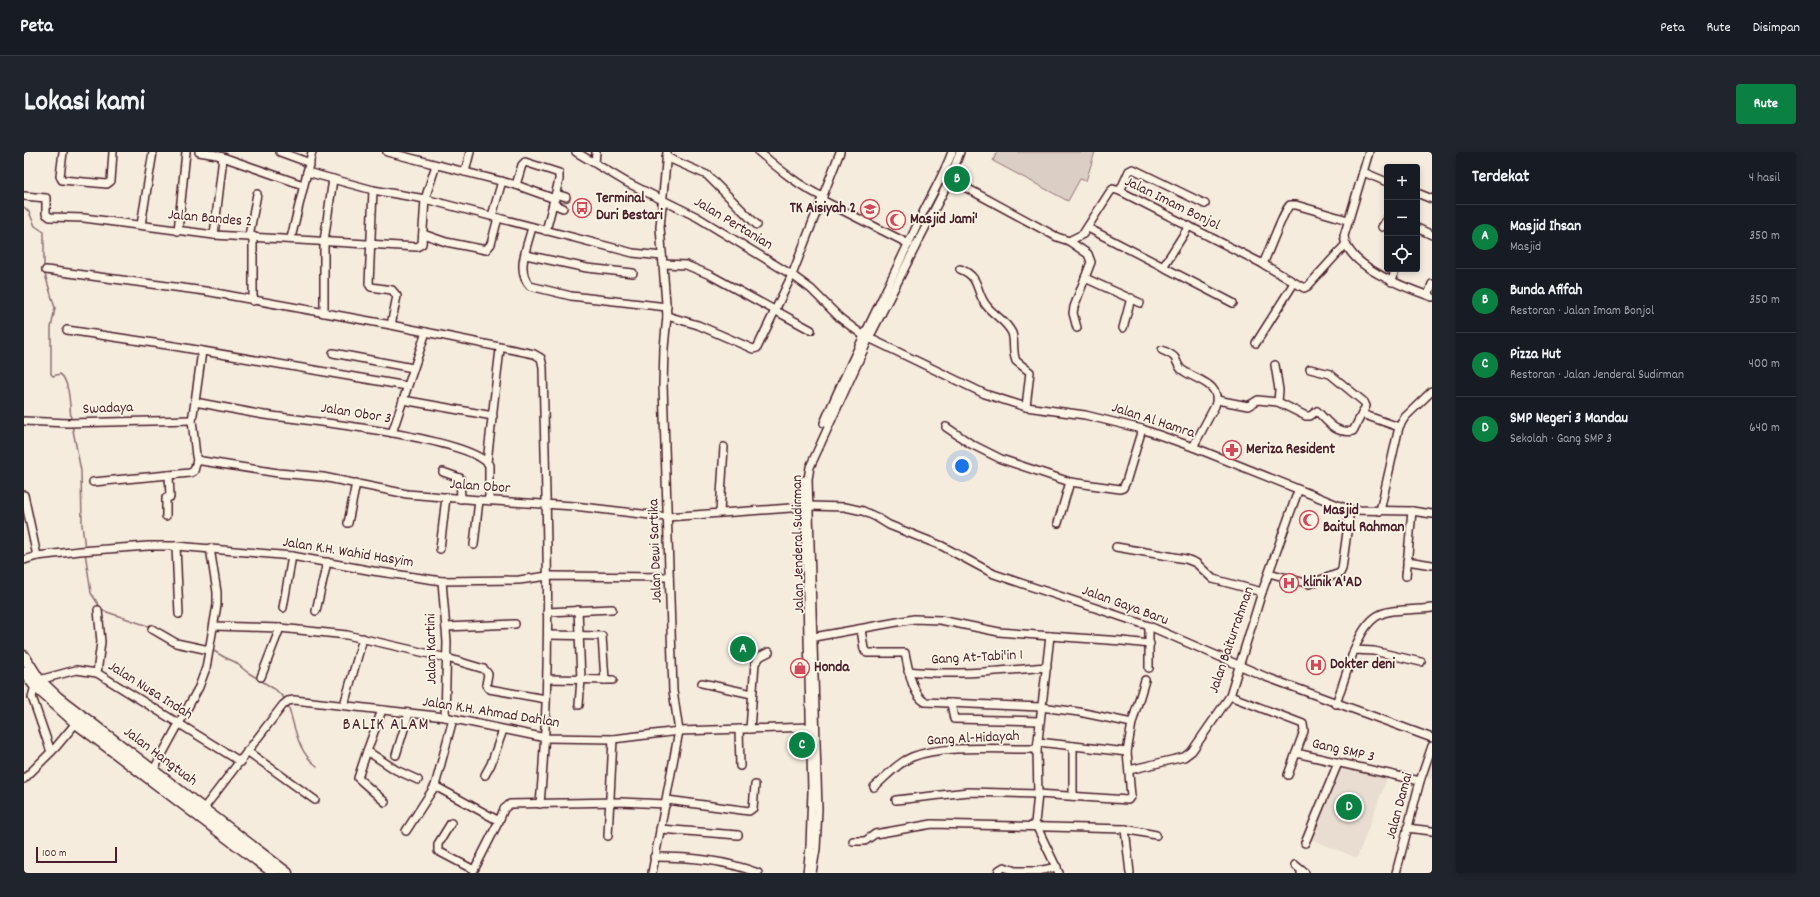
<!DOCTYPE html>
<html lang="id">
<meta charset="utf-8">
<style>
:root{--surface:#171b24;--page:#20242c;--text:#f1f3f6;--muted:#9ea1a6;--line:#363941;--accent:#0b8043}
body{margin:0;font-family:Dekko,sans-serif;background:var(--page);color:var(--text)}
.controls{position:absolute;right:12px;top:12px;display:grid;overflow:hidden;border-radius:4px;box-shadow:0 2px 6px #0003}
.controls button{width:36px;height:36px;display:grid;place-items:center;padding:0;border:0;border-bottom:1px solid var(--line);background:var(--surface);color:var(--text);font:20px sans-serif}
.scale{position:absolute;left:12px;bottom:10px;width:81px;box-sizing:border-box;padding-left:4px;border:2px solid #4a1f2b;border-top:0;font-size:11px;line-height:14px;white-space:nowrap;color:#4a1f2b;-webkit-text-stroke:3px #fcf5e5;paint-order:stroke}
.you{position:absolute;left:938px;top:314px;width:14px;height:14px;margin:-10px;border:3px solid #fff;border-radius:50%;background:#1a73e8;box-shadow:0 0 0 6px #1a73e833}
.badge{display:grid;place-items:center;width:26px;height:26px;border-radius:50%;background:var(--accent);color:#fff;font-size:13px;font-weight:700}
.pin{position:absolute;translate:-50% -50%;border:2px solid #fff;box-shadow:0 1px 4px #0006}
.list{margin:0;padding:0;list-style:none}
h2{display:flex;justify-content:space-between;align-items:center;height:52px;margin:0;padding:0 16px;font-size:17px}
h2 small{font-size:13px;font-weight:400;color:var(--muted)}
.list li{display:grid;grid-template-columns:26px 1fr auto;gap:12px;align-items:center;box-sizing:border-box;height:64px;padding:0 16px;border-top:1px solid var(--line)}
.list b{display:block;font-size:15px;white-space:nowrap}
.list p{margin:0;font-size:13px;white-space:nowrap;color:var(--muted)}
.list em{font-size:13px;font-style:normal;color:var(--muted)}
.icon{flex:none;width:22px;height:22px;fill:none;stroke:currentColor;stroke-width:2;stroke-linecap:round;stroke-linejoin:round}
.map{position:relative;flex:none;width:1408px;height:721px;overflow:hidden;border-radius:4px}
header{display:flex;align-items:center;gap:24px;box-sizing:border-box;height:56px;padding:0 20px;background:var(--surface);border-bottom:1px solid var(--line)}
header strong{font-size:19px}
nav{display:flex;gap:22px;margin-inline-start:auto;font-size:14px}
.intro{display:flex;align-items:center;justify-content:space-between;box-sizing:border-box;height:96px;padding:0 24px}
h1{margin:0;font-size:28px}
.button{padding:10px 18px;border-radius:4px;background:var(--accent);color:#fff;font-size:14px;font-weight:700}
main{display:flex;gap:24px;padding:0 24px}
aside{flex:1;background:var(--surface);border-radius:4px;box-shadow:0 2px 6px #0003}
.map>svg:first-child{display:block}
</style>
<header>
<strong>Peta</strong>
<nav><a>Peta</a><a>Rute</a><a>Disimpan</a></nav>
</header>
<div class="intro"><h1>Lokasi kami</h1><a class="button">Rute</a></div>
<main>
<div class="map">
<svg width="1408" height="721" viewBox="0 0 1408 721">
<rect width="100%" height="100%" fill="#f5ecde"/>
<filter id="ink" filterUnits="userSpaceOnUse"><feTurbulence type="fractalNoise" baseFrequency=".025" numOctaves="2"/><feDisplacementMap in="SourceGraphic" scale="8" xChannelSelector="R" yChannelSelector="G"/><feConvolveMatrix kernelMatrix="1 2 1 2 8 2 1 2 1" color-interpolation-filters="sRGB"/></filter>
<g filter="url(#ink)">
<g fill="#e8ddd0">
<polygon points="1408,607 1408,627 1402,625"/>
<polygon points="1314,613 1364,624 1333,706 1284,686"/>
</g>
<polygon fill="#dbcec4" stroke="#927678" points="973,0 1071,0 1062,29 1056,27 1044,49 969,9"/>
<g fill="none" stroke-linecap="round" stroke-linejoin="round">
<g stroke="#8c6e70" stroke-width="1.5">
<polyline points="0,55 5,60 11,74 20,80 20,116"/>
<path d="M20,119L31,156L27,176V222L29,224L36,222C46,228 46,257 47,268"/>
<polyline points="48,273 57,319 58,373 61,396"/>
<polyline points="61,400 67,441 76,455"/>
<polyline points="77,458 127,475"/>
<polyline points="190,499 200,505 211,510 223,520 252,538 261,547"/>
<path d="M264,553C271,574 273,600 293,614"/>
</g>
<g stroke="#4a1f2b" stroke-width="10">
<g id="minor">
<polyline points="39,0 36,24 38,28 83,32 87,29 89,0"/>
<polyline points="175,0 193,3 279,33"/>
<polyline points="256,0 286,11"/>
<polyline points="363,0 492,33 531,47"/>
<polyline points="552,0 602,30 673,65 768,123 787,137 816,166 840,184"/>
<path d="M735,0C755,17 775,34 799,45"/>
<path d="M1345,0L1320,84C1323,115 1382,136 1408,145"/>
<polyline points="642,5 683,23 733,73"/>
<polyline points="571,11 572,0"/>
<polyline points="283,20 349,38 401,47 609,101 638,104"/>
<polyline points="441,20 446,0"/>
<polyline points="1339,20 1363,30"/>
<polyline points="926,27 1033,85 1045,89 1059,82 1086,40 1089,37 1096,39 1239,112 1280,136 1284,134 1321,93"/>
<polyline points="492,33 498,13 501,10 535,21 535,28 522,79"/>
<polyline points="349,38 345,132 347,135 368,138 373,144 367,173"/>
<polyline points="1096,39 1105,19 1109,17 1181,52"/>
<polyline points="1393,41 1408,47"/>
<polyline points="532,42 542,45"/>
<polyline points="0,44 22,46 22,62 26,65 60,66 190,83 393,95 398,92 401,47 412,13"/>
<polyline points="798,48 885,92"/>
<polyline points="529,52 539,56"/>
<polyline points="468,64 478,29"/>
<polyline points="117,73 129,0"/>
<path d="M508,75C504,93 491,119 506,134L547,144L643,155"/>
<polyline points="1358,75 1363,67"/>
<polyline points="1064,76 1209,151"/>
<polyline points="1393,76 1408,83"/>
<polyline points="154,79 162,0"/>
<polyline points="399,82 422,90 462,98 467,92 474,66"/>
<polyline points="190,83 199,5"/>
<polyline points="225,84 233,42"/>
<polyline points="267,86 288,0"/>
<polyline points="1045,89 1064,102 1067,110 1050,155 1049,161 1053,176"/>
<polyline points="502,103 563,116 609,121"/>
<polyline points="640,112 662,113 686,123 787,178"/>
<path d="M1239,112C1244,102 1260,57 1266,53H1272L1324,68"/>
<polyline points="1139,115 1165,74"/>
<path d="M936,117C957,125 951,139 962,153C970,164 981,167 988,181C991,190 988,200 992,209L1006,220L1002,255"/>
<path d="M22,118L181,139L367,173L510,202L517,206L519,215C522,361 529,507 516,652"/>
<polyline points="1061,126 1116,151"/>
<polyline points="1368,130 1371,117"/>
<polyline points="1404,143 1408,132"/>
<polyline points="229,149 229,84"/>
<polyline points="300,161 300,89 309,27"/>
<polyline points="643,164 674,173 729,197 733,196 768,123 816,0"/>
<polyline points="1099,176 1107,146"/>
<polyline points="43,178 150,194 383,234"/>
<polyline points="845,186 961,242 1002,255 1061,263 1118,277 1169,295 1326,358 1388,359 1408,362"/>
<polyline points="1232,191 1270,131"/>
<path d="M1138,198C1142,200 1148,202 1151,206C1153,210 1154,214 1157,217C1170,228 1199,231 1191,254L1169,295"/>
<polyline points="309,201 389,216"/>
<polyline points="1251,213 1255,238 1254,250"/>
<polyline points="379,248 469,264"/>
<path d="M1193,248L1224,254L1234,248L1254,250L1282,264H1286L1293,259C1304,270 1311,282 1329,279L1342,254L1340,250L1306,222L1286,217"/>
<polyline points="171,250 178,199"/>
<polyline points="1338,262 1375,275 1356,359"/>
<polyline points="0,269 44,271 168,268"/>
<path d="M800,271C829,203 863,138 894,71C905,47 919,25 928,0"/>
<polyline points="922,275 947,292 977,307 1046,330 1096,337 1099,336 1102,330 1118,277"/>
<polyline points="1375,275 1381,265 1408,239"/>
<polyline points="368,281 402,180"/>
<polyline points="463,310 476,197"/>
<polyline points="419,320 436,326 437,347"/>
<polyline points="780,328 788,639 786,695 783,721"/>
<polyline points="69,330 166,321 170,319 173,308"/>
<polyline points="0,343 13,404"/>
<path d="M465,349V313C446,285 278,268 240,263C217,259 194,254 171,250L168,268L172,304L173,308L178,309L254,321L299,325L383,342L455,348L550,354L643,365L780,355"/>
<polyline points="786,354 821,355 839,359 852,365 865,373 918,394 970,422 1125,474 1242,525 1408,586"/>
<polyline points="696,360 700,295"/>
<polyline points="142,364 142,346 146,345 145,323"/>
<polyline points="324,371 332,331"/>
<polyline points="1034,371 1046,330"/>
<polyline points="450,393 455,348"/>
<polyline points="152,394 155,462"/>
<polyline points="1092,395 1162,407 1172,411 1189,427 1238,440"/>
<polyline points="416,397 422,345"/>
<polyline points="0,408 13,404 56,399 124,394 152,394 268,404 349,419 418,429 495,428 524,424 645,425"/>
<polyline points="1383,409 1408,413"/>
<polyline points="1245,421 1285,432 1316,421 1318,417 1326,358"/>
<polyline points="1382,424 1388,359"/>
<polyline points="418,429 423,490 421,565"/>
<polyline points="259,456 268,404"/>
<polyline points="554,458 557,527 555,553"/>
<polyline points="292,459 303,410"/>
<polyline points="523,460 588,457"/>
<polyline points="190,474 256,476 323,483 423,506 460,517 464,522 462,533 465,537 522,547"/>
<polyline points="422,475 491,472"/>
<polyline points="128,477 152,491 185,498"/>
<path d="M837,477L840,497L843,501H881C884,515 888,543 901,550L1017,555L1055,560L1108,571"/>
<polyline points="524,483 578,484 581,528"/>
<polyline points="790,485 890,467 916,468 975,480 1026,484"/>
<path d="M1330,498C1349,450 1365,461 1408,456"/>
<polyline points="1125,516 1125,474"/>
<path d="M884,519C931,524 976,519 1023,515"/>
<polyline points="73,521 77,490 74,458"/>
<polyline points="237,525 256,476"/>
<polyline points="523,527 589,528"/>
<polyline points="15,528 52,518 73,521 217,610"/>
<polyline points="678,531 728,542"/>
<polyline points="11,534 8,545 27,600"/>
<polyline points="1206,544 1279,572 1280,579 1272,601 1396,629"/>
<polyline points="927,551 930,567 1016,569"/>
<polyline points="1312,552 1330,498 1350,499 1397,510"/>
<polyline points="320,553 339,486"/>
<polyline points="358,558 343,599 372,618 394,628"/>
<polyline points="715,577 716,614"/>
<polyline points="726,577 731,511 737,504 745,500"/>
<polyline points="1014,590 1103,600"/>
<polyline points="223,599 291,648"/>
<polyline points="343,599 334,626 361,650"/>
<polyline points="372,603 385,561"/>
<polyline points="1105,618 1160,605 1168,599 1206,544 1238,440 1274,339"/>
<polyline points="129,619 175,535 182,516 193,453 193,440 186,396"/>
<polyline points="461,623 467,612 479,578"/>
<polyline points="1264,623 1272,601"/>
<polyline points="0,627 32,595 52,571"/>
<polyline points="411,634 475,669 480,657 486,652 596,650 642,652"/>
<path d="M850,635C862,625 873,611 888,605C921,592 978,598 1013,597"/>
<polyline points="1049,644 1049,594"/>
<polyline points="643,648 725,659 729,656 731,633"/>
<polyline points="872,648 944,640 1014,642 1104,648 1107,644 1103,600 1108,571 1121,528"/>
<polyline points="180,656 259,553 264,549 270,548 421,565 522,586 589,587 655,579 787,575"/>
<polyline points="427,671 414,692 414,699 450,718 475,669"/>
<polyline points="1383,676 1408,679"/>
<polyline points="636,677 714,683"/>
<polyline points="382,679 411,634 429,567"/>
<polyline points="584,684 589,587"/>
<polyline points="829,689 841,689 851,682 908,672 1101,677"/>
<polyline points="1281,691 1314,611"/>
<path d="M630,705C667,705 700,708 734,721"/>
<polyline points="1271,713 1281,721 1277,721"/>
<polyline points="628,721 655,579 649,539 639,233 640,196 643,164 636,75 643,0"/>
<polyline points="788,721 792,697 794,657 784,327 786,315 845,186 926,27 936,0"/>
<polyline points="974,721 975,718 980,715 991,719 1014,719 1033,715"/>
<polyline points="1035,721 1011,671 1014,642 1013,597 1026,484 1098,489 1126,492"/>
<polyline points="1106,721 1101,677 1132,683"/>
<polyline points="1372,721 1396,629 1408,594"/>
</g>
</g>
<g stroke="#4a1f2b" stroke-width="13">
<g id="highway">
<polyline points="0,504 15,528 33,545 263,721"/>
<polyline points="0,520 11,534 52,571 250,721"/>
</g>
</g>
<use href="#minor" stroke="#fcf5e5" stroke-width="7"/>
<use href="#highway" stroke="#fcf5e5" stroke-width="10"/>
</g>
</g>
<defs>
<g id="bus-ring" transform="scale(1)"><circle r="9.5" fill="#fcf5e5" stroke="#d1495b" stroke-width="1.5"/><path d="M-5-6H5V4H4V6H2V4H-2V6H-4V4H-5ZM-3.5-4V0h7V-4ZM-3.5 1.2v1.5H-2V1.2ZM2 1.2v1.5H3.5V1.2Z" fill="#d1495b"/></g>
<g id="school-ring" transform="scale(1)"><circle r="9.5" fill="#fcf5e5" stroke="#d1495b" stroke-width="1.5"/><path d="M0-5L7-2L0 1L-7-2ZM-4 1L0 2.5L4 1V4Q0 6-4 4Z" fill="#d1495b"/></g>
<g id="mosque-ring" transform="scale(1)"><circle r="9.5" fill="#fcf5e5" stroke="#d1495b" stroke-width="1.5"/><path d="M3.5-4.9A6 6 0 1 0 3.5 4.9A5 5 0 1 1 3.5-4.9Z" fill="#d1495b"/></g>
<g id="pharmacy-ring" transform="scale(1)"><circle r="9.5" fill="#fcf5e5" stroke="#d1495b" stroke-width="1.5"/><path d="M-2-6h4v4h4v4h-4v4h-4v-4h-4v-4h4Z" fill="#d1495b"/></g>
<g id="hospital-ring" transform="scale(1)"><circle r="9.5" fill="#fcf5e5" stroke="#d1495b" stroke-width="1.5"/><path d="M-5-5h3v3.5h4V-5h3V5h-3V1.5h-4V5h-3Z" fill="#d1495b"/></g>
<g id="shop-ring" transform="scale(1)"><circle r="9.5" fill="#fcf5e5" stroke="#d1495b" stroke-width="1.5"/><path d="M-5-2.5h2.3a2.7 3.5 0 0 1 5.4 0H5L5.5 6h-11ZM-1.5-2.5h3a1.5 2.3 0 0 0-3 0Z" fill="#d1495b"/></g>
</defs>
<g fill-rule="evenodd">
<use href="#bus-ring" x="558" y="56"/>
<use href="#school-ring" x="846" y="57"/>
<use href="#mosque-ring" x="872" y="68"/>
<use href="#pharmacy-ring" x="1208" y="298"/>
<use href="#mosque-ring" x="1285" y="368"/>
<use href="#hospital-ring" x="1265" y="431"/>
<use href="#hospital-ring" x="1292" y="513"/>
<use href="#shop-ring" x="776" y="516"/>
</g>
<g text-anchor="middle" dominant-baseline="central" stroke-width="3.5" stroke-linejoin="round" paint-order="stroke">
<g font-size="15" font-weight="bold" fill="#4a1f2b" stroke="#fcf5e5" text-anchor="start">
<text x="572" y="47">Terminal<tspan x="572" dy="17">Duri Bestari</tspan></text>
<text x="832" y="57" text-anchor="end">TK Aisiyah 2</text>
<text x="886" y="68">Masjid Jami'</text>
<text x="1222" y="298">Meriza Resident</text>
<text x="1299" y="359">Masjid<tspan x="1299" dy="17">Baitul Rahman</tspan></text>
<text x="1279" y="431">klinik A'AD</text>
<text x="1306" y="513">Dokter deni</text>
<text x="790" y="516">Honda</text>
</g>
<g font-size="15" fill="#4a1f2b" stroke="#fcf5e5">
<text transform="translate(1148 52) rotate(26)">Jalan Imam Bonjol</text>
<text transform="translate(186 67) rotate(5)">Jalan Bandes 2</text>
<text transform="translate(709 72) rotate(31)">Jalan Pertanian</text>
<text transform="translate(84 257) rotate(-2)">Swadaya</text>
<text transform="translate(332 262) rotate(9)">Jalan Obor 3</text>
<text transform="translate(1129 269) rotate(18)">Jalan Al Hamra</text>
<text transform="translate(456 335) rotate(4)">Jalan Obor</text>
<text transform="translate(775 392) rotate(-91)">Jalan Jenderal Sudirman</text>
<text transform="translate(632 399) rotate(-92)">Jalan Dewi Sartika</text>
<text transform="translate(324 401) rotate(9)">Jalan K.H. Wahid Hasyim</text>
<text transform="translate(1101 454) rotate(20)">Jalan Gaya Baru</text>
<text transform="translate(1208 488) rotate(-71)">Jalan Baiturrahman</text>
<text transform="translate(408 497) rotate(-91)">Jalan Kartini</text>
<text transform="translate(953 506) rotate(-3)">Gang At-Tabi'in 1</text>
<text transform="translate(126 539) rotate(32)">Jalan Nusa Indah</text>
<text transform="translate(467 561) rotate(9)">Jalan K.H. Ahmad Dahlan</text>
<text transform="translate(949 587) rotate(-3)">Gang Al-Hidayah</text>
<text transform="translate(1319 599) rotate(13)">Gang SMP 3</text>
<text transform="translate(136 605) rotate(37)">Jalan Hangtuah</text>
<text transform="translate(1376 654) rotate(-75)">Jalan Damai</text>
</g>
<g font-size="17" letter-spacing="1" fill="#4a1f2b" stroke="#fcf5e5">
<text x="362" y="574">BALIK ALAM</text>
</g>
</g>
</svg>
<div class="controls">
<button>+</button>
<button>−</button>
<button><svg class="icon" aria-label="locate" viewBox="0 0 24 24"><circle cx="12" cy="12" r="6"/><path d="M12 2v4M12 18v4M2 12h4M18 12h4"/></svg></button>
</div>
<div class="scale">100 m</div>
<div class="you"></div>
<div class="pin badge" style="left:719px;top:497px">A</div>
<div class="pin badge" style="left:933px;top:27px">B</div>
<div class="pin badge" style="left:778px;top:593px">C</div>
<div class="pin badge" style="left:1325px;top:655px">D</div>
</div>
<aside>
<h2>Terdekat<small>4 hasil</small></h2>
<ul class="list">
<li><span class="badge">A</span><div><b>Masjid Ihsan</b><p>Masjid</p></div><em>350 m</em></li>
<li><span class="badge">B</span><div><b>Bunda Afifah</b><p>Restoran · Jalan Imam Bonjol</p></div><em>350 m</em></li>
<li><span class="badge">C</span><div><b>Pizza Hut</b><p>Restoran · Jalan Jenderal Sudirman</p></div><em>400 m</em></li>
<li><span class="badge">D</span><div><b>SMP Negeri 3 Mandau</b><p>Sekolah · Gang SMP 3</p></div><em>640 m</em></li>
</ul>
</aside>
</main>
